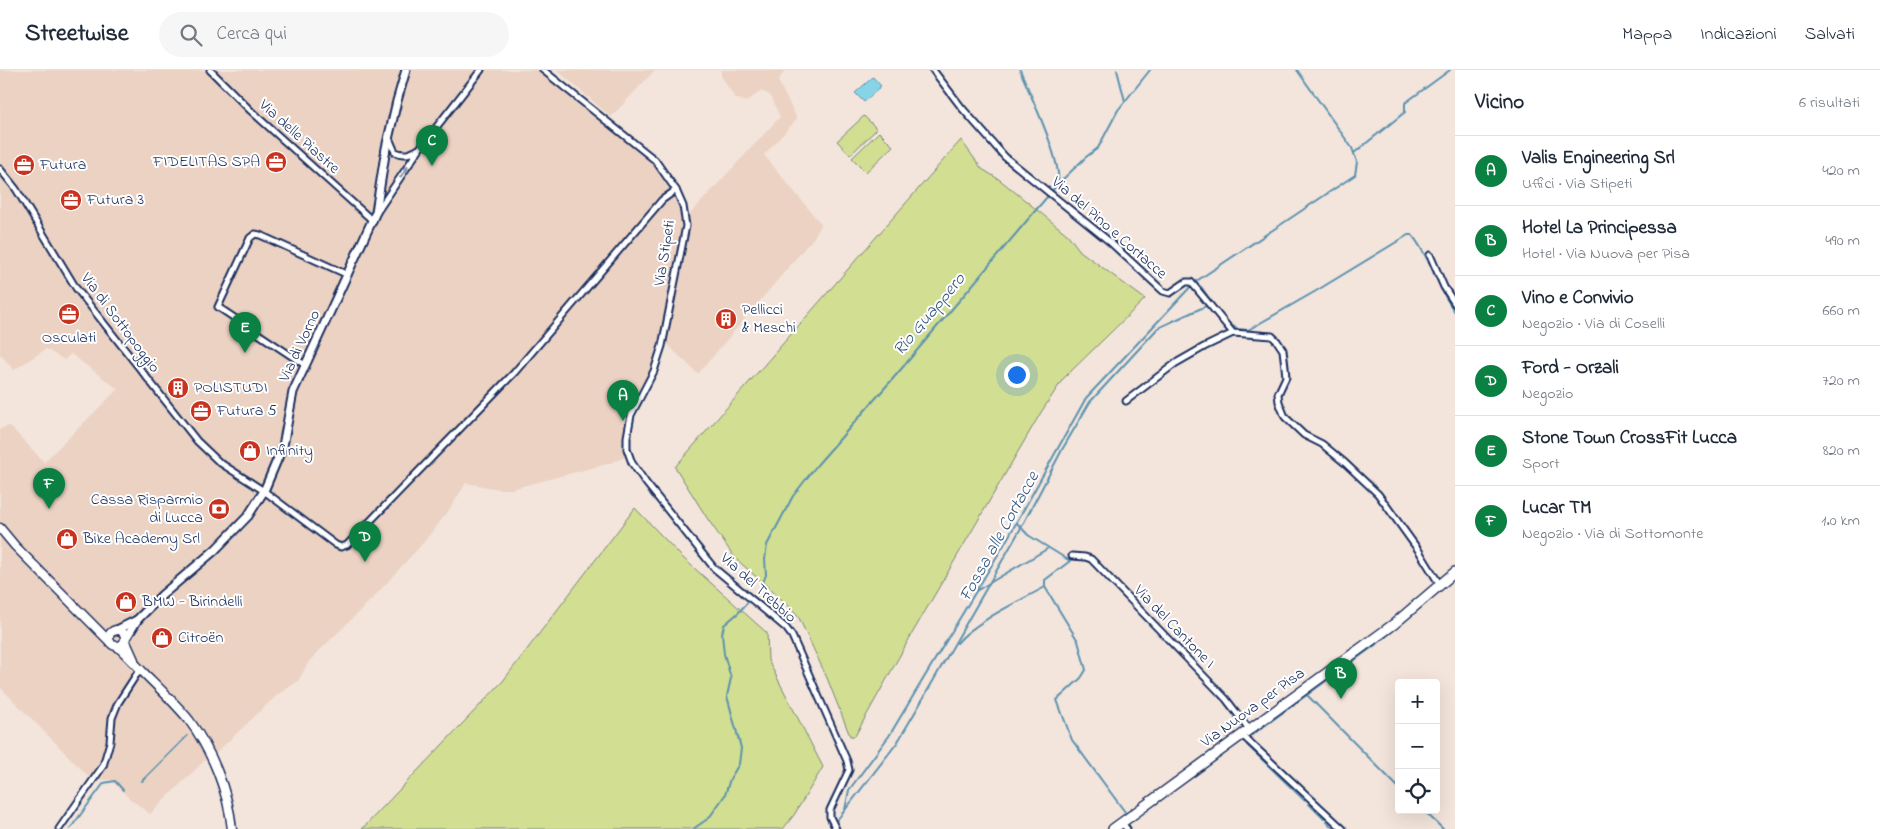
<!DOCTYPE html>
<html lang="it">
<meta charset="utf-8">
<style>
:root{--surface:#fff;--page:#f6f6f7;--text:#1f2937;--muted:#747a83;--line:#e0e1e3;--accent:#0b8043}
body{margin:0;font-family:"Indie Flower",sans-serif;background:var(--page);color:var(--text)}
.controls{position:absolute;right:15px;bottom:15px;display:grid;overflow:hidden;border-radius:5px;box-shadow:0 5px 20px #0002}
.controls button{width:45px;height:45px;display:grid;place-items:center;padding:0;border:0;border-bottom:1px solid var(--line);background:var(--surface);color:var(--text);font:25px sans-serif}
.you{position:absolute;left:1016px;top:304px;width:18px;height:18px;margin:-12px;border:4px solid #fff;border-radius:50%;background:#1a73e8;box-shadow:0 0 0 8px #1a73e833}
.badge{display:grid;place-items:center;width:32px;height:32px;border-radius:50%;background:var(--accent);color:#fff;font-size:16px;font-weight:700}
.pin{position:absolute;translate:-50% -41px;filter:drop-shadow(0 1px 2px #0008)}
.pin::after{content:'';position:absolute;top:26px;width:18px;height:15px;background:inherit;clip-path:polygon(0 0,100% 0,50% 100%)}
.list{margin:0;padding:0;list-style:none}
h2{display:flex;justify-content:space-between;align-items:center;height:65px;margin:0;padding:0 20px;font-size:21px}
h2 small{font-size:16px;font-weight:400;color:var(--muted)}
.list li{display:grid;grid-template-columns:32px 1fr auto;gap:15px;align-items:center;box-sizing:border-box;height:70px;padding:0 20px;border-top:1px solid var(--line)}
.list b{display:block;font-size:19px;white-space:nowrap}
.list p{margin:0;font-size:16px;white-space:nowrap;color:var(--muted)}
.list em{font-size:16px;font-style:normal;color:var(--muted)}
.icon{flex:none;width:28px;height:28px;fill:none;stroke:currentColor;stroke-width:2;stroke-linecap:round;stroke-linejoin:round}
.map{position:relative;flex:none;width:1455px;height:759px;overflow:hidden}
header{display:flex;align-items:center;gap:30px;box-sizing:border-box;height:70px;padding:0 25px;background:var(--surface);border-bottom:1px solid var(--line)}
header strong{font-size:24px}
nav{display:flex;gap:28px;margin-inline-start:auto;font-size:18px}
.search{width:350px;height:45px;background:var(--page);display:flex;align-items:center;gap:12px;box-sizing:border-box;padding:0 18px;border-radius:28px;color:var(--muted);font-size:19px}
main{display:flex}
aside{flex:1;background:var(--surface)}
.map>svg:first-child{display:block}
</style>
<header>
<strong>Streetwise</strong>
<div class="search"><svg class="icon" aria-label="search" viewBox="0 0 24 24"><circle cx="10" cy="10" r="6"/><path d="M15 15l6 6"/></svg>Cerca qui</div>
<nav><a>Mappa</a><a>Indicazioni</a><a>Salvati</a></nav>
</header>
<main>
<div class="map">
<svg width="1455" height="759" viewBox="0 0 1455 759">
<rect width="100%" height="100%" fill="#f3e5dc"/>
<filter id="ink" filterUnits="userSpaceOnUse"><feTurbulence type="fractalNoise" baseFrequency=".02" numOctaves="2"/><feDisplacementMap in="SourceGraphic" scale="10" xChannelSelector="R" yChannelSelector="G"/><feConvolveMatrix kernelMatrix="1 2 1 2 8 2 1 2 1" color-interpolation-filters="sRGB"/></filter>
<g filter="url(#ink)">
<g fill="#ebd2c3">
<polygon points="0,0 538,0 625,66 655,93 679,137 682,159 678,183 655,289 629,346 624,364 626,387 607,394 511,419 499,419 466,413 447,443 423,473 372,529 309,591 298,611 277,625 217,682 204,691 150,744 129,728 111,710 91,709 0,617 0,359 10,356 44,392 118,319 71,284 64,290 46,279 14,300 0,284"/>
<polygon points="557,0 655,0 611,47"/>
<polygon points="721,0 785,0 778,11 797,49 764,85 821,154 814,167 698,304 665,272 689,145 780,47 770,25 761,21 746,32 735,28 721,6"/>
</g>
<g fill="#d2de91" stroke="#768678">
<polygon points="864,46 877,59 850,85 837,71"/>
<polygon points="879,62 893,76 866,102 852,88"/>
<polygon points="961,70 982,99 1000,110 1068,165 1080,181 1145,229 1063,309 1040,344 913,562 855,666 850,666 827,608 799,548 789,536 735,488 707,448 675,397"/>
<polygon points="635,438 683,488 767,563 768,590 823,697 794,745 783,759 362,759 503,611"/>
</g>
<polygon fill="#87d4e7" stroke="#5c92b0" points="873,7 881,16 864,32 855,23"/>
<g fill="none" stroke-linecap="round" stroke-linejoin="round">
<g stroke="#5c92b0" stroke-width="2">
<path d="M1020,0C1030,24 1062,91 1058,113"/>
<polyline points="1117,0 1125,31"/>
<polyline points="1354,83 1405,42 1405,33 1450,0"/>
<polyline points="1195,212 1202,218 1220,244"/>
<path d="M1228,253L1238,259L1248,260L1316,221L1408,165H1412C1431,188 1437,218 1455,242"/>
<polyline points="1016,452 1028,465 1070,491 1045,510 1045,517 1078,571 1086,600 1081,608 1057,630 1072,670 1125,742"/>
<polyline points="758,521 762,515 766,505 765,489 767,475 793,426 817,395 897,304 1058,114 1086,87 1098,78 1118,40 1150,0"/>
<polyline points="976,521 1047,479"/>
<polyline points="1383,569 1455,508"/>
<path d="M957,573C974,552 1020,531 1045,517"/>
<polyline points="1307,625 1399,718"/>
<polyline points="1252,665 1378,573"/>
<polyline points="1247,675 1304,730"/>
<polyline points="142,711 187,666"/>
<polyline points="1309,734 1324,749"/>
<polyline points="845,740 897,673 917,639 1021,458 1063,378 1090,332 1158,258 1206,236"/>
<polyline points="1423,740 1443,759"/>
<polyline points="837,750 845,740 849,720 889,666 1005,473 1086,328 1195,212 1355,105 1357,92 1352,78 1297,0"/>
<polyline points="1326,751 1334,759"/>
<polyline points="70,759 104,713 115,711 123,720"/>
<polyline points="693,759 709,748 725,725 730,709 739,694 741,678 727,626 731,608 724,584 722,564 724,555 737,544 748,532"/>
</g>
<g stroke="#1b2f5e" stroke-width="9">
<g id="minor">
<polyline points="210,0 251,41 373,151"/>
<polyline points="543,0 655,90 676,120 683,136 686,156 662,276 654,301 631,345 627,367 627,379 632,393 646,413 714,498 786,558 792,566 847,691 849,700 830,740 830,747 836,759"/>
<polyline points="933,0 962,38 1005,87 1110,172 1163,221 1170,223 1186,212 1191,212 1233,263 1272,266 1277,271 1283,280 1285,297 1286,307 1278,324 1279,332 1285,347 1304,365 1322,374 1345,393 1378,424 1419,481 1440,515"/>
<path d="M389,68L395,82C405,86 410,84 419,79"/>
<polyline points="0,99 16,119 76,218 197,371 219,392 264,421 336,475 341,477 347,475 514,303 662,130 676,120"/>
<polyline points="377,142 420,78 481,0"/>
<polyline points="1430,185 1444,217 1455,234"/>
<polyline points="305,295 218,237 250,168 255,164 260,165 348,205"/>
<polyline points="1126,331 1176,293 1204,277 1233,263"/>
<polyline points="1072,486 1085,487 1091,489 1226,629 1249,659"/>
<polyline points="1242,665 1343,759"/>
<polyline points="1122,753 1127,759"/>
<polyline points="59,759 103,696 110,672 112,648 118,633 140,599"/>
</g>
</g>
<g stroke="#1b2f5e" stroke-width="11">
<g id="tertiary">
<polyline points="115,561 137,550"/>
<polyline points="125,570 138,549 162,525 215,480 248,446 264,421 283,376 293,322 376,142 386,78 397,31 406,0"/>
</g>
</g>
<g stroke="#1b2f5e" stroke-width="11">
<g id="secondary">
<polyline points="0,458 15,476 110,572"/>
<circle cx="117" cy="568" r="8"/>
<polyline points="125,570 134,590"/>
<path d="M117,576C126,584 135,594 144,603C159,618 175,633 189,650C212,681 228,721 232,759"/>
</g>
</g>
<g stroke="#1b2f5e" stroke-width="12">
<polyline id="primary" points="1113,759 1394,554 1455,502"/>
</g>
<use href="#minor" stroke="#fff" stroke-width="5"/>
<use href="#tertiary" stroke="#fff" stroke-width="7"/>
<use href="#secondary" stroke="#fff" stroke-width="8"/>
<use href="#primary" stroke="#fff" stroke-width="9"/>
</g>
<defs><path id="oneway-solid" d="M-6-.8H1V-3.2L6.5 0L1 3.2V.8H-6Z" transform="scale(1.25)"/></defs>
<use fill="#8d97ae" href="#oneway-solid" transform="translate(404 102) rotate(-55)"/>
</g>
<defs>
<g id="office-disc" transform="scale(1.125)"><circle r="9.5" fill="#c8321e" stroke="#fff"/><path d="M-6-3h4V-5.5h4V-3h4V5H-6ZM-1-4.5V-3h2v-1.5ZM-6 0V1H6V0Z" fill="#fff"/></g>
<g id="building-disc" transform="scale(1.125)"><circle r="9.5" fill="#c8321e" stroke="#fff"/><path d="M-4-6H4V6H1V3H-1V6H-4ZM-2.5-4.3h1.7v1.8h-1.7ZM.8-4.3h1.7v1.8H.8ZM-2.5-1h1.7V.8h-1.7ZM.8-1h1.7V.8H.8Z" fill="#fff"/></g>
<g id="shop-disc" transform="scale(1.125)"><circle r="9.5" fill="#c8321e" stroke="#fff"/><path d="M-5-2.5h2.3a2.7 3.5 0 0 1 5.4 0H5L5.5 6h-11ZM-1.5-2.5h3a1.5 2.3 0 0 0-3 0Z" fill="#fff"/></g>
<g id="bank-disc" transform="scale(1.125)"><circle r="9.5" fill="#c8321e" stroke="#fff"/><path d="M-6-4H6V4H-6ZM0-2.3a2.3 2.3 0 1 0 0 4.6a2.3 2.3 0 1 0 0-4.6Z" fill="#fff"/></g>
</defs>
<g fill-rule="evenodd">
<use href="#office-disc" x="276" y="92"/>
<use href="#office-disc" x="24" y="95"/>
<use href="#office-disc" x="71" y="130"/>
<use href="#office-disc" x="69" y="244"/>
<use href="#building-disc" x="726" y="249"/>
<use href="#building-disc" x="178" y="318"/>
<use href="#office-disc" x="201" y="341"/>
<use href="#shop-disc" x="250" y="381"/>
<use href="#bank-disc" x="219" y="439"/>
<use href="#shop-disc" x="67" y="469"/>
<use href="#shop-disc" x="126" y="532"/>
<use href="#shop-disc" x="162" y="568"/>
</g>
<g text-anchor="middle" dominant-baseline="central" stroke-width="4" stroke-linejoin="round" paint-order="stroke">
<g font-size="16" fill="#1b2f5e" stroke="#fff">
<text transform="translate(299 67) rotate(42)">Via delle Piastre</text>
<text transform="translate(1109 158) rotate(41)">Via del Pino e Cortacce</text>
<text transform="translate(665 183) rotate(-81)">Via Stipeti</text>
<text transform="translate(120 253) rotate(53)">Via di Sottopoggio</text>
<text transform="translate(300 276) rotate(-65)">Via di Vorno</text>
<text transform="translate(758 518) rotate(42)">Via del Trebbio</text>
<text transform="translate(1174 557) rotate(46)">Via del Cantone I</text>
<text transform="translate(1253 638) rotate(-36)">Via Nuova per Pisa</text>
</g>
<g font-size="16" fill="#1b2f5e" stroke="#fff" text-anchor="start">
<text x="260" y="92" text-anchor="end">FIDELITAS SPA</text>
<text x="40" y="95">Futura</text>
<text x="87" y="130">Futura 3</text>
<text x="742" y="240">Pellicci<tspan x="742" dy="18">&amp; Meschi</tspan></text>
<text x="69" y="268" text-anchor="middle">Osculati</text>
<text x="194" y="318">POLISTUDI</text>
<text x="217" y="341">Futura 5</text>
<text x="266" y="381">Infinity</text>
<text x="203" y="430" text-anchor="end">Cassa Risparmio<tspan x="203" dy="18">di Lucca</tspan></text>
<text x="83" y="469">Bike Academy Srl</text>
<text x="142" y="532">BMW - Birindelli</text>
<text x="178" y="568">Citroën</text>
</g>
<g font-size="18" font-style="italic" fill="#365880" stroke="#fff">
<text transform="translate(930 245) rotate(-50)">Rio Guappero</text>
<text transform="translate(1000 467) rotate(-61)">Fossa alle Cortacce</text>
</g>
</g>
</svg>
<div class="controls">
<button>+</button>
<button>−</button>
<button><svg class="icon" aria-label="locate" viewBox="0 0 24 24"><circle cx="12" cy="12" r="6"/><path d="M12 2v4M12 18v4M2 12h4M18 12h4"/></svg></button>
</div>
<div class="you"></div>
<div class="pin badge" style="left:623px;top:351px">A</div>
<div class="pin badge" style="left:1341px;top:629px">B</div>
<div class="pin badge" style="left:432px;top:96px">C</div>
<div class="pin badge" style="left:365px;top:492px">D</div>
<div class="pin badge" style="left:245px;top:283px">E</div>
<div class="pin badge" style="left:49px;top:439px">F</div>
</div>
<aside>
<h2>Vicino<small>6 risultati</small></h2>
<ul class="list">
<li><span class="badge">A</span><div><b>Valis Engineering Srl</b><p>Uffici · Via Stipeti</p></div><em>420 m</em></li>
<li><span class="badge">B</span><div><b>Hotel La Principessa</b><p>Hotel · Via Nuova per Pisa</p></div><em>490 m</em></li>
<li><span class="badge">C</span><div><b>Vino e Convivio</b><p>Negozio · Via di Coselli</p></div><em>660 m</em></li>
<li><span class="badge">D</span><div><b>Ford - Orzali</b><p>Negozio</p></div><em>720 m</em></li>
<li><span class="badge">E</span><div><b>Stone Town CrossFit Lucca</b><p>Sport</p></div><em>820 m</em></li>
<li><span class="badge">F</span><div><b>Lucar TM</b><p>Negozio · Via di Sottomonte</p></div><em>1.0 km</em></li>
</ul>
</aside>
</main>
